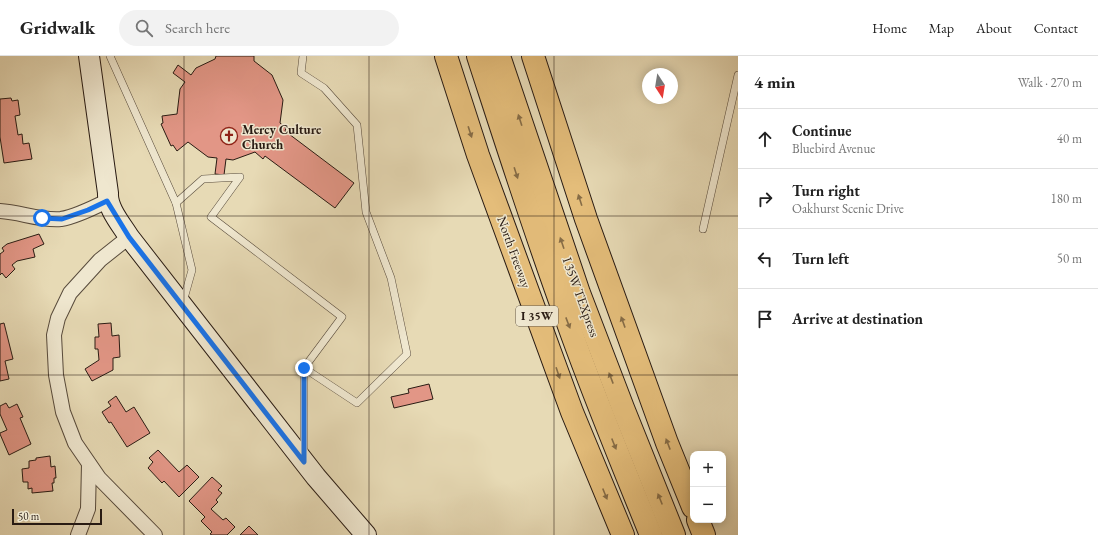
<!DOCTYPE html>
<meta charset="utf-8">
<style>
:root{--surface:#fff;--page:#f2f2f2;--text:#222;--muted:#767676;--line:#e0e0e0}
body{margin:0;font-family:"EB Garamond",serif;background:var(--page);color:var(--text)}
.controls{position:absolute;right:12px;bottom:12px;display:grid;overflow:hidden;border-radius:8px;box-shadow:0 2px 10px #0003}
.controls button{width:36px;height:36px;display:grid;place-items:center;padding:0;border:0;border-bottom:1px solid var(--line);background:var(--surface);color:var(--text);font:20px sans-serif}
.compass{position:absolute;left:642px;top:12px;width:36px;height:36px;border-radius:50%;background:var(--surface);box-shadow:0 2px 10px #0003;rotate:168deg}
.scale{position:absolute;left:12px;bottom:10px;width:90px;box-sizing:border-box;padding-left:4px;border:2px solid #291b13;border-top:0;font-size:11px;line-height:14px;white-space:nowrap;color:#291b13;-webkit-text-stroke:3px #efe7cf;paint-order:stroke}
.stop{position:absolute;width:12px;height:12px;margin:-9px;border:3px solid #1a73e8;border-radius:50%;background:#fff}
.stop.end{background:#1a73e8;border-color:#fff;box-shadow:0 1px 4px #0008}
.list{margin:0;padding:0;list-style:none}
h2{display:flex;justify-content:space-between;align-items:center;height:52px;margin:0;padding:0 16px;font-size:17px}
h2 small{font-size:13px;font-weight:400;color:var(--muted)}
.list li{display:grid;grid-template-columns:26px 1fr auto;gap:12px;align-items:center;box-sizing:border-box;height:60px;padding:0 16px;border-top:1px solid var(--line)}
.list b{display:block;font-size:15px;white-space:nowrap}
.list p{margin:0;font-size:13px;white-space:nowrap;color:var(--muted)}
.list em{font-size:13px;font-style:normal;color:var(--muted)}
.icon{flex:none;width:22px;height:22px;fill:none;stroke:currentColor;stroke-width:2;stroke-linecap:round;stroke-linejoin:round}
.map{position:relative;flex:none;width:738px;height:479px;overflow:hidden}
header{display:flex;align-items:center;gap:24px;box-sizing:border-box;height:56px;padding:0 20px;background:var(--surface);border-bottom:1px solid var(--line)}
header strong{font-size:19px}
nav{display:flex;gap:22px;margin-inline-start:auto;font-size:14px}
.search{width:280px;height:36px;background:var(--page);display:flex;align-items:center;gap:10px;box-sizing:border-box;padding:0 14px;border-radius:22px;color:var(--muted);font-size:15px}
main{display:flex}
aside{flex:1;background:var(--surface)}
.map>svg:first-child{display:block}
</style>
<header>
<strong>Gridwalk</strong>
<div class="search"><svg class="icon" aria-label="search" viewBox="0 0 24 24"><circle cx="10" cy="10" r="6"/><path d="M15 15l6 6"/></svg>Search here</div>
<nav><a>Home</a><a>Map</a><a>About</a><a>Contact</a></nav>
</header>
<main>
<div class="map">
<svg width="738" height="479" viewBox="0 0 738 479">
<rect width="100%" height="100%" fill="#e7dab5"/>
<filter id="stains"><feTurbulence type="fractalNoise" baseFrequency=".005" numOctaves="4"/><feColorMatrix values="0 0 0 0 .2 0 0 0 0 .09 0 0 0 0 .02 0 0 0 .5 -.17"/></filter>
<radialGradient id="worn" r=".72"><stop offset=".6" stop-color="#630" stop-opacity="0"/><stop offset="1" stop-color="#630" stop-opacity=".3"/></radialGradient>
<g fill="#e29686" stroke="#291b13">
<polygon points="216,0 254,0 254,5 272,19 283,44 280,67 286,72 285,75 354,127 335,152 265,100 263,103 255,96 233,104 226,103 224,119 215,118 217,102 208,101 188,86 177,95 173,89 171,90 161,68 163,67 162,60 177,58 180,33 185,26 173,17 178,9 191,19 196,12 215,3"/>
<polygon points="11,42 12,45 18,44 20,59 15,60 18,79 22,78 23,88 29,87 32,103 4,107 0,81 0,43"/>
<polygon points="39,178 44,188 33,193 35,201 17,205 12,209 15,213 6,222 2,217 0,219 0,198 4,195 2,192 7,188"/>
<polygon points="4,267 13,303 5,305 9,323 0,325 0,268"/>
<polygon points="111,267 112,280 119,279 120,301 113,302 113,314 92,325 85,313 99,304 98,293 95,293 95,281 99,281 98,268"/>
<polygon points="429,328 433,343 394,352 391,341 409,337 408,333"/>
<polygon points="116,340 126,356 134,351 150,377 127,391 111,366 109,367 102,356 111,350 108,346"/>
<polygon points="6,347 9,352 17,348 23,361 20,362 31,388 9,399 0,378 0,377 7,374 0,358 0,350"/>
<polygon points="158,394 179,416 187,409 199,421 179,441 164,425 162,427 148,412 153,406 149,402"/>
<polygon points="50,400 51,411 55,410 56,422 54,422 54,427 52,427 53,435 32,437 32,432 28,433 28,426 23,426 22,413 29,412 29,405 36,404 36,402"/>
<polygon points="212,421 222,430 218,434 222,437 216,444 218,446 211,453 223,464 226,462 235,471 227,479 212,479 210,478 212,476 201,465 205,461 189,445"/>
<polygon points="249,470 258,479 240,479"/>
</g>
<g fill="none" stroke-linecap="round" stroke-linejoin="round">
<g stroke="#584b3c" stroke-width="8">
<g id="lane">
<polyline points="110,0 176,147"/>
<polyline points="303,0 301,17 324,32 357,69 366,156 391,222 407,298 357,347 304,312"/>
<polyline points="703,173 738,19"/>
<polyline points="183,246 192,214 176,147 203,123 240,121 211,161 342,261 304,312 304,398"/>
</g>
</g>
<g stroke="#584b3c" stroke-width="16">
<g id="street">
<path d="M0,155C20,156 41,165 61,163C75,161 95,151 107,145"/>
<polyline points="129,181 100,204 70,237 58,262 54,279 56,319 63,356 75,387 99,422 155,479"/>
<polyline points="78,479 88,453 89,408"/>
</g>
</g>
<g stroke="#291b13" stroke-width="22">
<path id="secondary" d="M89,0L108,137C107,152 121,168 129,181L316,421L366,479"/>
</g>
<g stroke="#291b13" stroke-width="24">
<g id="highway">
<polyline points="446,0 478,99 572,356 623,479"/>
<path d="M478,0C506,86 533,171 564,256C590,331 621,405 651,479"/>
<polyline points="499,0 579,237 623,352 674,479"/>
<polyline points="533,0 586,163 667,387 693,451"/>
<polyline points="698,464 704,479"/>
</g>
</g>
<use href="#lane" stroke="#efe7cf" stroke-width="7"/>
<use href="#street" stroke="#efe7cf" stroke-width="14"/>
<use href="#secondary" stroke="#efe7cf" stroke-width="20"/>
<use href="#highway" stroke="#e4bd7a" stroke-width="22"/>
</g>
<defs><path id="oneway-solid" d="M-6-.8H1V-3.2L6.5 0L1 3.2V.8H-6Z"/></defs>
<g fill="#866c46">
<use href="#oneway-solid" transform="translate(520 64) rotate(-108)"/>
<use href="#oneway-solid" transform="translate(470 76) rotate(72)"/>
<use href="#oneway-solid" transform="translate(516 117) rotate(72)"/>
<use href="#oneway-solid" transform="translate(580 144) rotate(-108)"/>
<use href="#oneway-solid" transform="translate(562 187) rotate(-109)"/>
<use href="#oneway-solid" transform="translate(623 266) rotate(-110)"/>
<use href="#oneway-solid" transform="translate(568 267) rotate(69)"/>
<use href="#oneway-solid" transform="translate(558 317) rotate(71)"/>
<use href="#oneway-solid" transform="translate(611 322) rotate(-111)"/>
<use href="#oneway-solid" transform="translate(614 388) rotate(68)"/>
<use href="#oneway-solid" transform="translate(668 388) rotate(-111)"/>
<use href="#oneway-solid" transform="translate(605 438) rotate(68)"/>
<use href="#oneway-solid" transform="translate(660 443) rotate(-112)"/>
</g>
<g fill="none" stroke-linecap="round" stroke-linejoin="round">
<polyline stroke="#1a73e8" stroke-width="5" points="42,162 62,163 88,154 107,145 129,181 304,406 304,312"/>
</g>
<path fill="none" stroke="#291b13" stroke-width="1" stroke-opacity="0.55" d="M184,0V479M369,0V479M554,0V479M0,160H738M0,319H738"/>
<defs>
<g id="church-ring" transform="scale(0.9)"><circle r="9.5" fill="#efe7cf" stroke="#8f2418" stroke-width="1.5"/><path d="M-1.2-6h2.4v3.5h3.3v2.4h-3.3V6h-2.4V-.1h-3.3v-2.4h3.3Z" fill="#8f2418"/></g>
</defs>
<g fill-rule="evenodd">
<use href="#church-ring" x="229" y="80"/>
</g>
<g text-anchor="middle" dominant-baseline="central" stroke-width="3" stroke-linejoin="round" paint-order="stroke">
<rect fill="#efe7cf" stroke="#64584b" stroke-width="1" x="516" y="250" width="42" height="20" rx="3"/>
<g font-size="12" font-weight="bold" fill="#291b13">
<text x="537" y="260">I 35W</text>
</g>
<g font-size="13" font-weight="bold" fill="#291b13" stroke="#efe7cf" text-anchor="start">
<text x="242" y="73">Mercy Culture<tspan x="242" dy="15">Church</tspan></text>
</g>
<g font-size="13" fill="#291b13" stroke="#efe7cf">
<text transform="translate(514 196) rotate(70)">North Freeway</text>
<text transform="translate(581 241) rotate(70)">I 35W TEXpress</text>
</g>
</g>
<rect width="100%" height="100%" filter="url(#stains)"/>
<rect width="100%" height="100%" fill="url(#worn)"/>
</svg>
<div class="controls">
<button>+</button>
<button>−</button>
</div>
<svg class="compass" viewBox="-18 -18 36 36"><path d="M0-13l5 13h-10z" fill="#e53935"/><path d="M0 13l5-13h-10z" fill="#767676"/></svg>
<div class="scale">50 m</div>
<div class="stop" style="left:42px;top:162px"></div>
<div class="stop end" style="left:304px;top:312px"></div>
</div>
<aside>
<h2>4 min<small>Walk · 270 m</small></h2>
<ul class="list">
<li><svg class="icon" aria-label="ahead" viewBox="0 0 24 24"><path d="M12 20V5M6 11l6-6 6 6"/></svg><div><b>Continue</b><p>Bluebird Avenue</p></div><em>40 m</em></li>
<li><svg class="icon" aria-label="right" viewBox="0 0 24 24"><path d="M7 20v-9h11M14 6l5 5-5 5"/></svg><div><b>Turn right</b><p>Oakhurst Scenic Drive</p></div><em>180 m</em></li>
<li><svg class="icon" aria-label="left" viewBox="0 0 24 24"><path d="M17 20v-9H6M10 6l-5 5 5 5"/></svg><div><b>Turn left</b></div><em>50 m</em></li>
<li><svg class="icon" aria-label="arrive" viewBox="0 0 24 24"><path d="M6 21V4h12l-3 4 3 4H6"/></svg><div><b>Arrive at destination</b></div></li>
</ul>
</aside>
</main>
